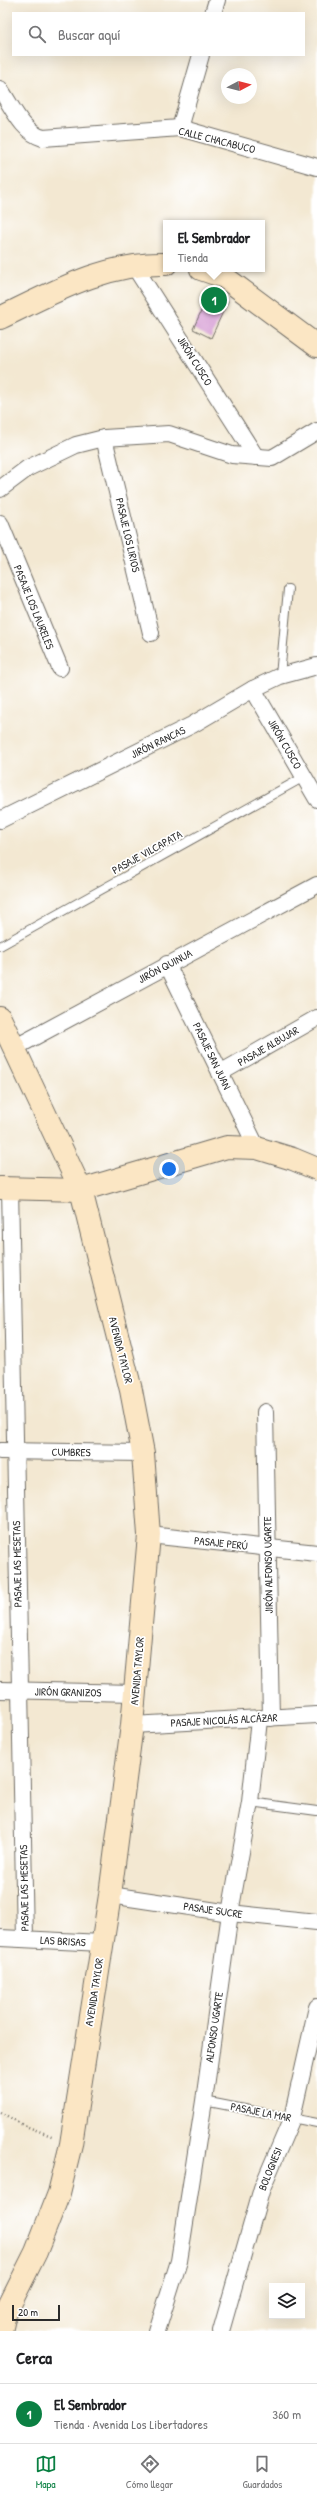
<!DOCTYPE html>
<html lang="es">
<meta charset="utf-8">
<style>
:root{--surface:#fff;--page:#f2f2f2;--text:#202124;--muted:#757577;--line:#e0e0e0;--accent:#0b8043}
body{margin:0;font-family:"Patrick Hand",sans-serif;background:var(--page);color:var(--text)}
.controls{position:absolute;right:12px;bottom:12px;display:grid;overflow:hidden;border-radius:0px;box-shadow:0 4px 16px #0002}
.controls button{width:36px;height:36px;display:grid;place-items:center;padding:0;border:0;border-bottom:1px solid var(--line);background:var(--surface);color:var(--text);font:20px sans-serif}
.compass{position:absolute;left:221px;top:68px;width:36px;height:36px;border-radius:50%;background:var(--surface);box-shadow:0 4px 16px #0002;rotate:83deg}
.scale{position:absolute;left:12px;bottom:10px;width:48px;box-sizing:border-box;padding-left:4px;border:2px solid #2b2b2b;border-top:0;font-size:11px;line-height:14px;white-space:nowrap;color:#2b2b2b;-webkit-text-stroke:3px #fff;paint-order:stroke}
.you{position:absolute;left:169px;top:1169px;width:14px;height:14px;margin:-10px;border:3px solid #fff;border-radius:50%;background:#1a73e8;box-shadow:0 0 0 6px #1a73e833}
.badge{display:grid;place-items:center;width:26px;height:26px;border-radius:50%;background:var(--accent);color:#fff;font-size:13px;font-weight:700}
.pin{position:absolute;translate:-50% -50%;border:2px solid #fff;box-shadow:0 1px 4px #0006}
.popup{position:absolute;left:163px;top:220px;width:102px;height:52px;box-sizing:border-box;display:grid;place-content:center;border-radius:0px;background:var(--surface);filter:drop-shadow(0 1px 3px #0005);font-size:13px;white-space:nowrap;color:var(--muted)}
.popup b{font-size:15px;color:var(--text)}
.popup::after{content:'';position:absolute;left:50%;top:100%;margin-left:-8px;border:8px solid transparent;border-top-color:var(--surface)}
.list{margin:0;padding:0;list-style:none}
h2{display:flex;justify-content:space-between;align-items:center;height:52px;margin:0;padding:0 16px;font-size:17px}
h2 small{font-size:13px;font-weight:400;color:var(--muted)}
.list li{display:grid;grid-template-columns:26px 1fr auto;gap:12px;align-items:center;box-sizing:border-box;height:60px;padding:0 16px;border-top:1px solid var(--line)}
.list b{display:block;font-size:15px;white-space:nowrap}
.list p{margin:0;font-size:13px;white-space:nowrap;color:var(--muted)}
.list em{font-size:13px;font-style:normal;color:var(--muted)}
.icon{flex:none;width:22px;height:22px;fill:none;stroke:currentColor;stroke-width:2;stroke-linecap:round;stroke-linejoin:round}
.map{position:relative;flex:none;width:317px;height:2331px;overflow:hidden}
.search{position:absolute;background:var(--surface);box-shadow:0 4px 16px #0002;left:12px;right:12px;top:12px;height:44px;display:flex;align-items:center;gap:10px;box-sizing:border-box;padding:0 14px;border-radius:0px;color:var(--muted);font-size:15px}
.sheet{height:112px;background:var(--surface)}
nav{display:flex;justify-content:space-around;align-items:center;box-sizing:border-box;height:56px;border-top:1px solid var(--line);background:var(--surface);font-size:11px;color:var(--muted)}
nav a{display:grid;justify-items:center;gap:2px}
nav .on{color:var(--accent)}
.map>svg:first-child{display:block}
</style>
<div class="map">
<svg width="317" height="2331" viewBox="0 0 317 2331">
<rect width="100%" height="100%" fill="#fff"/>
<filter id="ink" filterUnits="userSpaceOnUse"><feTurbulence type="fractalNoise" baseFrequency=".025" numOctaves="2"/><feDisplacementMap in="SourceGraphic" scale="8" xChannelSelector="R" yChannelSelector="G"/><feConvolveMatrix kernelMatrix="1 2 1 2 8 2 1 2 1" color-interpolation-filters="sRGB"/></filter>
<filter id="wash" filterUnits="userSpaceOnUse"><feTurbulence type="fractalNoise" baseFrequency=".012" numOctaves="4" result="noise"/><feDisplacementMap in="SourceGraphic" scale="16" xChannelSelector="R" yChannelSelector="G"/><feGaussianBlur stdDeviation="0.9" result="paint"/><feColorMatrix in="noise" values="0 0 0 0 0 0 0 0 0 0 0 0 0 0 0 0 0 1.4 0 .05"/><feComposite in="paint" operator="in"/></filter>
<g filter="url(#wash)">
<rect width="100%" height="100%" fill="#f3e8d2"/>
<g id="blocks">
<polygon fill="#d59cd4" points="210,292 228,301 211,338 193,329"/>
</g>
</g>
<g filter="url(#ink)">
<use href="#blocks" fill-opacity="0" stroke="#716d65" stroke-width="1"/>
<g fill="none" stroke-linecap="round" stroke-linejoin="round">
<g stroke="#716d65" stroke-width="10">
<g id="lane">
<polyline points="280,676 288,589"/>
<polyline points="0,946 304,777"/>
<polyline points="250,1802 317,1811"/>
<polyline points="204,2101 317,2123"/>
</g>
</g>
<g stroke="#716d65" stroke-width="18">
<g id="street">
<polyline points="213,13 217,0"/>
<path d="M0,89C12,106 22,132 43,138L180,128L317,167"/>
<polyline points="180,128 201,55"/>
<polyline points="134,266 256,457"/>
<polyline points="104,438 151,633"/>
<polyline points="0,489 28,468 76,445 104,438 169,434 232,455 272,458 317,431"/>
<polyline points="0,523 60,668"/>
<polyline points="253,689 317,799"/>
<polyline points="0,820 192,725 253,689 280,676 317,666"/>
<polyline points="167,964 257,1148"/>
<polyline points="14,1048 317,885"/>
<polyline points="220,1073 317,1018"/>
<polyline points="10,1188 25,1939"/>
<polyline points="265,1412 271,1718"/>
<polyline points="0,1451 143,1453"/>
<polyline points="149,1535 317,1553"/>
<polyline points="0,1690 135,1693"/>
<polyline points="132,1725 317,1715"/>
<polyline points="110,1895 230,1913 317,1922"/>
<polyline points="0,1938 102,1943"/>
<polyline points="157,2331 179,2261 204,2101 230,1913 250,1802 259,1720"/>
<polyline points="221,2331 262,2188 292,2118 317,2007"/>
</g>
</g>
<g stroke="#716d65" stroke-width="24">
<g id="secondary">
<polyline points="201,269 224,277 317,346"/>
<path d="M0,318C52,293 106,262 166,264"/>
<polyline points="0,1018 81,1190 131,1390 143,1453 149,1535 132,1725 110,1895 71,2144 59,2193 36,2252 5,2314 1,2331"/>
<polyline points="0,1188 81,1190 227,1147 257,1148 293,1159 317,1169"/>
</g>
</g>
<polyline stroke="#716d65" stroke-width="2.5" stroke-dasharray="1 3" stroke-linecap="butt" points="0,2112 23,2125 54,2137"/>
<use href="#lane" stroke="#fff" stroke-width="8"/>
<use href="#street" stroke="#fff" stroke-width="16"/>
<use href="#secondary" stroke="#fbe6c4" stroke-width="22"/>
</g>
</g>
<g text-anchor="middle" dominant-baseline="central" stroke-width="3.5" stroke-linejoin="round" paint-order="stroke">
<g font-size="11" fill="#2b2b2b" stroke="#fff">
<text transform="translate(217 140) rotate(14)">CALLE CHACABUCO</text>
<text transform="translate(195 361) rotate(58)">JIRÓN CUSCO</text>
<text transform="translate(128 535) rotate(77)">PASAJE LOS LIRIOS</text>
<text transform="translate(34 607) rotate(68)">PASAJE LOS LAURELES</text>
<text transform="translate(158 742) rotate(-26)">JIRÓN RANCAS</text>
<text transform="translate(285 744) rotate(60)">JIRÓN CUSCO</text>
<text transform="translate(147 852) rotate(-29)">PASAJE VILCAPATA</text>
<text transform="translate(165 966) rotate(-28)">JIRÓN QUINUA</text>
<text transform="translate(268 1046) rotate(-30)">PASAJE ALBUJAR</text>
<text transform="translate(212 1056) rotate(64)">PASAJE SAN JUAN</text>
<text transform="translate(121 1350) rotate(76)">AVENIDA TAYLOR</text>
<text transform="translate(71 1452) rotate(1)">CUMBRES</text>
<text transform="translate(221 1543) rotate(6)">PASAJE PERÚ</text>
<text transform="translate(17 1564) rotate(-91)">PASAJE LAS MESETAS</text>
<text transform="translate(268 1565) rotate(-91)">JIRÓN ALFONSO UGARTE</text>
<text transform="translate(137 1671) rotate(-85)">AVENIDA TAYLOR</text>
<text transform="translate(68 1692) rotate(1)">JIRÓN GRANIZOS</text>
<text transform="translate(224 1720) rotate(-3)">PASAJE NICOLÁS ALCÁZAR</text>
<text transform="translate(24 1888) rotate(-91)">PASAJE LAS MESETAS</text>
<text transform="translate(213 1910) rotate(8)">PASAJE SUCRE</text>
<text transform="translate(63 1941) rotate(3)">LAS BRISAS</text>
<text transform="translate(94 1992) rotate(-81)">AVENIDA TAYLOR</text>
<text transform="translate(214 2027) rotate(-82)">ALFONSO UGARTE</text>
<text transform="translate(261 2112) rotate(11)">PASAJE LA MAR</text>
<text transform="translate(270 2169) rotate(-68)">BOLOGNESI</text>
</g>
</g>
</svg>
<div class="controls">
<button><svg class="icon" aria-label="layers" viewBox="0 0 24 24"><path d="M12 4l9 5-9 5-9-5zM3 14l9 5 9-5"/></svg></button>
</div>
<svg class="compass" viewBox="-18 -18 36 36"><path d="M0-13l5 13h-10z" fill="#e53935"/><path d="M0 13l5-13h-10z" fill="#757577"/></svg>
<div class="scale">20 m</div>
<div class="you"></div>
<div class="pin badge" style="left:214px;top:300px">1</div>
<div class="popup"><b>El Sembrador</b>Tienda</div>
<div class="search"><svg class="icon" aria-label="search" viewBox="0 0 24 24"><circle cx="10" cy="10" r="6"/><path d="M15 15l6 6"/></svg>Buscar aquí</div>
</div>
<section class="sheet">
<h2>Cerca<small></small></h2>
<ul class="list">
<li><span class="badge">1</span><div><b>El Sembrador</b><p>Tienda · Avenida Los Libertadores</p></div><em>360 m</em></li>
</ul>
</section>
<nav>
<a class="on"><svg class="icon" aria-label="map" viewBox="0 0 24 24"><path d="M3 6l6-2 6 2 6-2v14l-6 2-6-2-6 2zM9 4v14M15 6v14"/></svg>Mapa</a>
<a><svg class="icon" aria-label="directions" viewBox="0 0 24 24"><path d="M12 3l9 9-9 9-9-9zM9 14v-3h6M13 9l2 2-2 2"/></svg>Cómo llegar</a>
<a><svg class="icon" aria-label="saved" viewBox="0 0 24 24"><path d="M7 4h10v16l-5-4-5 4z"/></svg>Guardados</a>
</nav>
